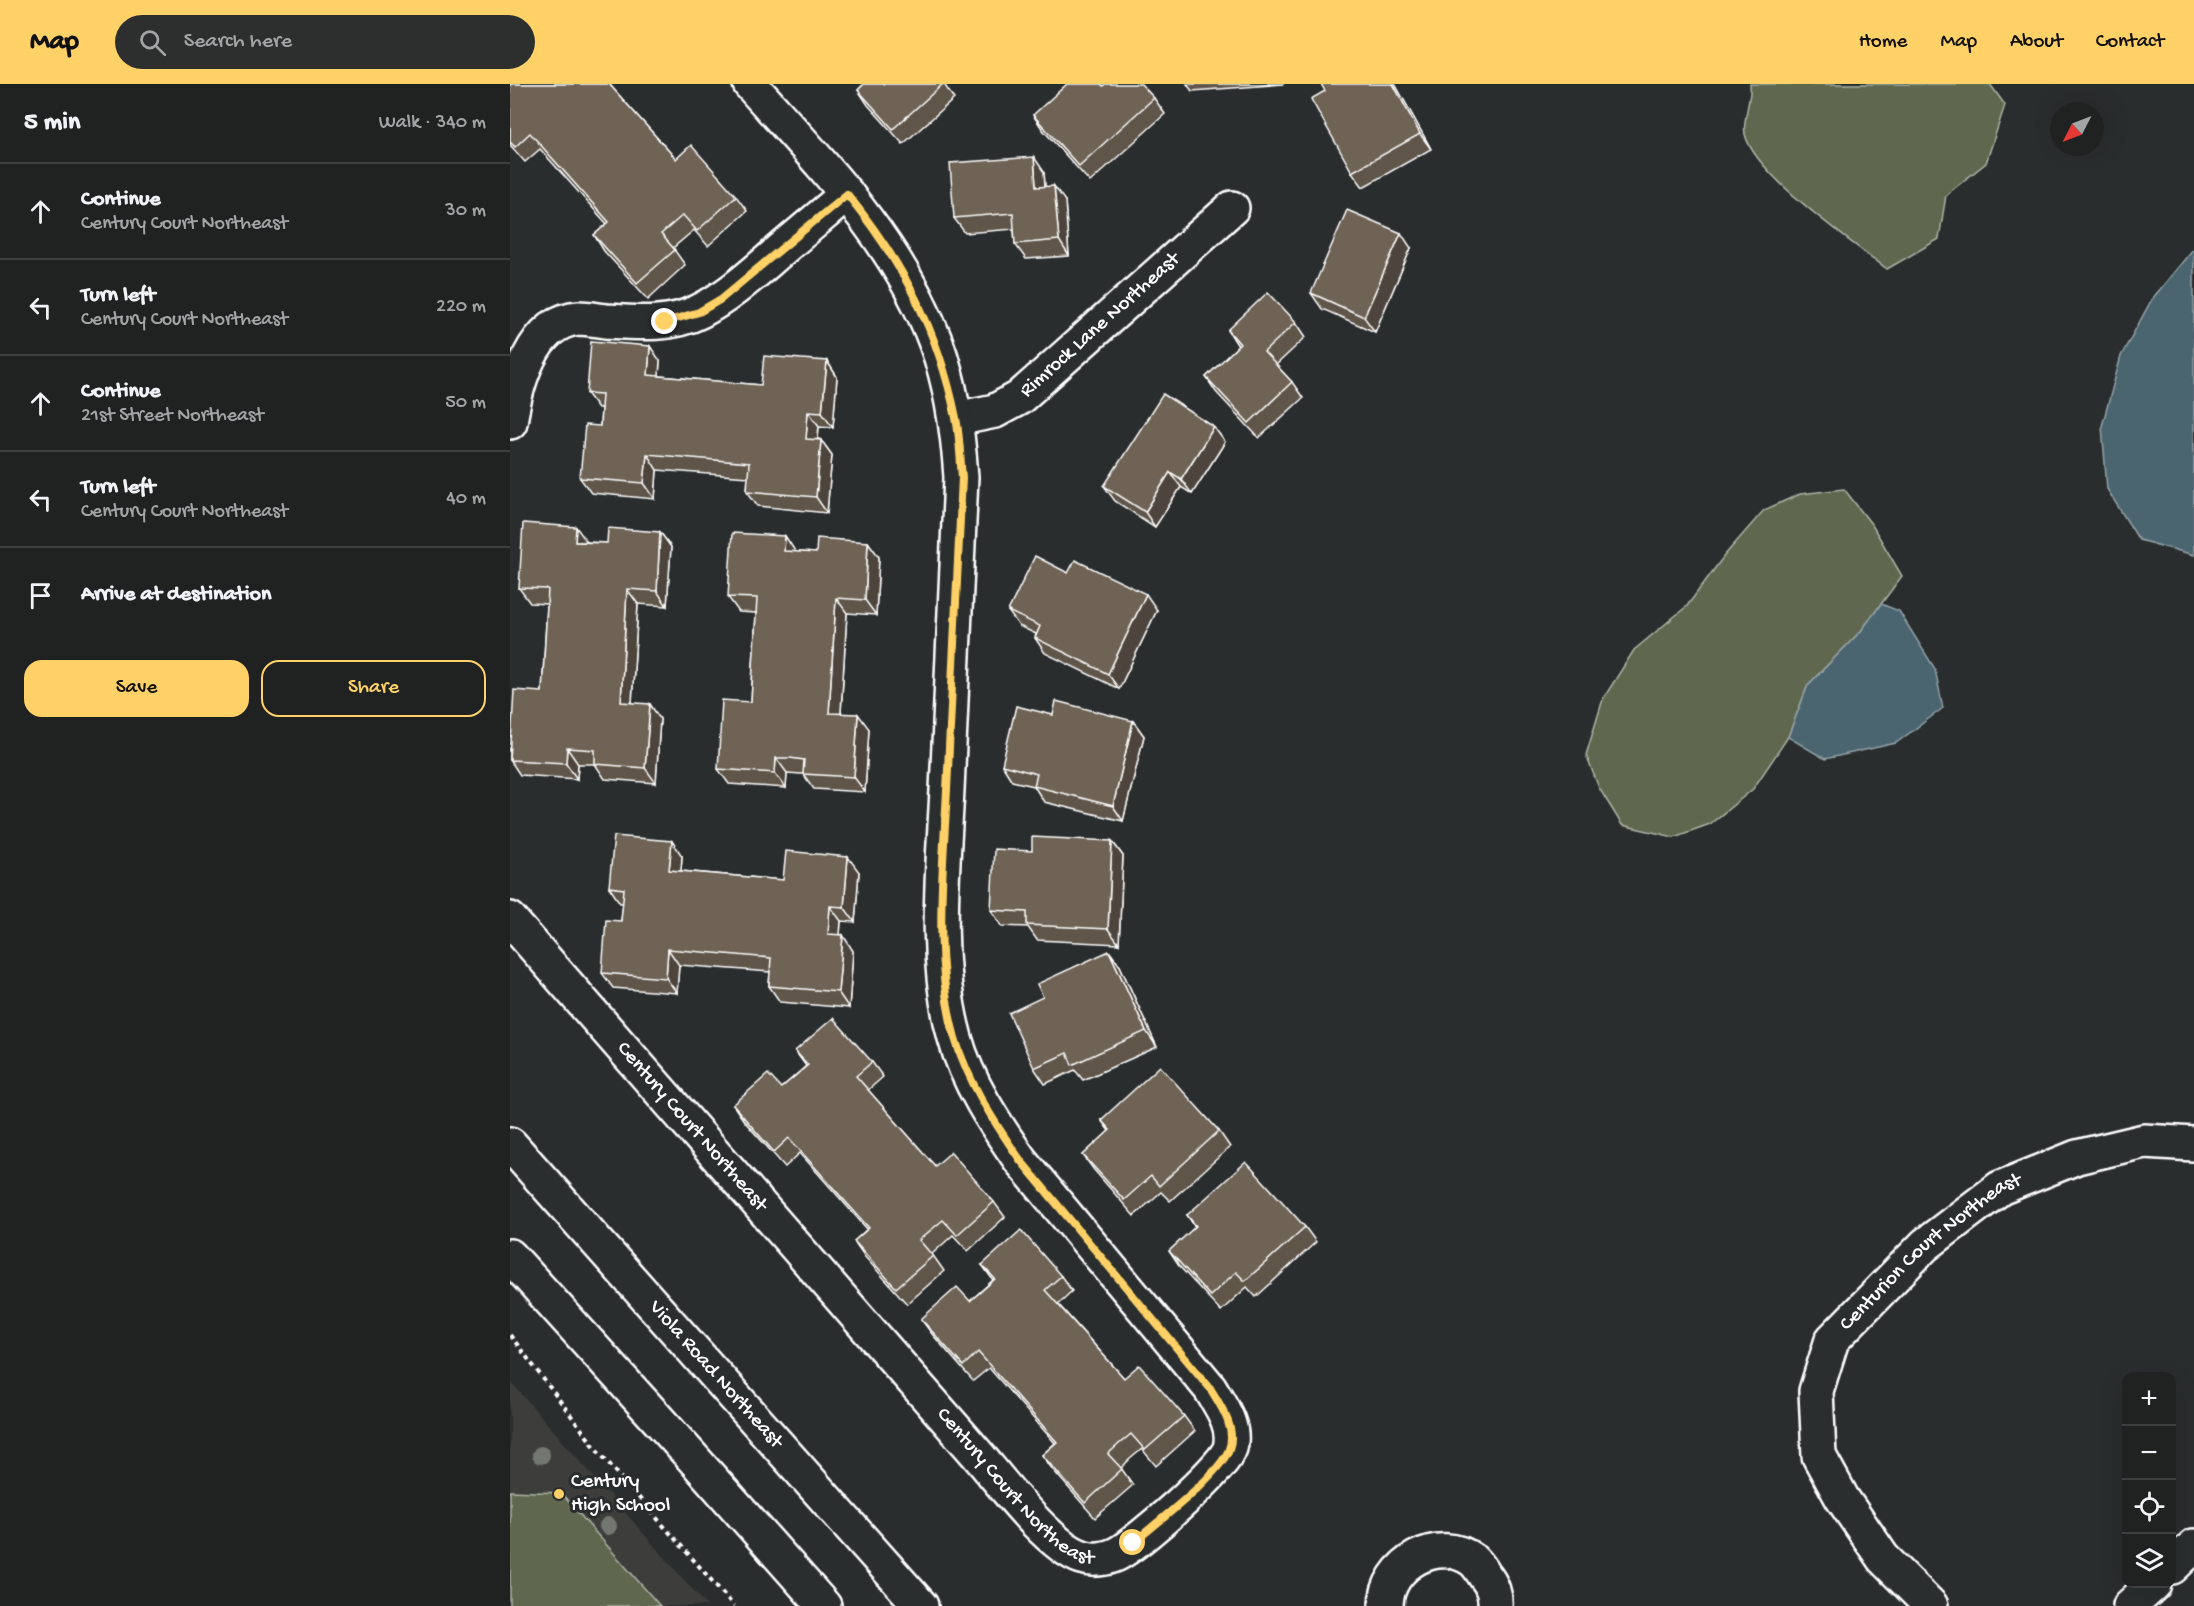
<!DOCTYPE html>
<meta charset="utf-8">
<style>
:root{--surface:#202222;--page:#2d2f2f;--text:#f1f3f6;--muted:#a2a4a5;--line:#3d3f40;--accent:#ffd166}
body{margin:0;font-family:"Gochi Hand",sans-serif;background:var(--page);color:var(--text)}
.controls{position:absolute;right:18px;bottom:18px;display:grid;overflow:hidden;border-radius:12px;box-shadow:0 6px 24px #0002}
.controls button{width:54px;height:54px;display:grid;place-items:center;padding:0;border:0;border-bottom:2px solid var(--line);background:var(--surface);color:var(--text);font:30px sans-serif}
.compass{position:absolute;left:1540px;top:18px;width:54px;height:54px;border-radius:50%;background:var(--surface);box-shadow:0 6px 24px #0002;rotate:228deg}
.stop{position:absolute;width:18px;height:18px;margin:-14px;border:4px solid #ffd166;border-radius:50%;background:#fff}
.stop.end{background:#ffd166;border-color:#fff;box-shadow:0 2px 6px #0008}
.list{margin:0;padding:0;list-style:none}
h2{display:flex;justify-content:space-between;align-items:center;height:78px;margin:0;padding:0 24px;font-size:26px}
h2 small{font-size:20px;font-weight:400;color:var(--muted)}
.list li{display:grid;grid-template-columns:39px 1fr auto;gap:18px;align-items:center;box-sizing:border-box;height:96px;padding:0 24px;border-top:2px solid var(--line)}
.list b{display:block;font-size:22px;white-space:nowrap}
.list p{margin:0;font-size:20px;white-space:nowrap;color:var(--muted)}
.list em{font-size:20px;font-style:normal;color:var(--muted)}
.actions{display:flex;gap:12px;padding:18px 24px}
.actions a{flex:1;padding:14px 0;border:2px solid var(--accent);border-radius:18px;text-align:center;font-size:21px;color:var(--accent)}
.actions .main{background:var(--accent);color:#111}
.icon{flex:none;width:33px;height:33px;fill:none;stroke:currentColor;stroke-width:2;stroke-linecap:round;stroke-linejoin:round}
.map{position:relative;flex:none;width:1684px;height:1522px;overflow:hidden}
header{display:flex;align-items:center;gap:36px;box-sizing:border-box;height:84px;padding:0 30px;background:var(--accent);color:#111}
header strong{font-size:28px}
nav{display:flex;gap:33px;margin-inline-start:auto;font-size:21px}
.search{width:420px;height:54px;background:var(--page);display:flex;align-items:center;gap:15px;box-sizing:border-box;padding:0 21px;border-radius:33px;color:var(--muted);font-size:22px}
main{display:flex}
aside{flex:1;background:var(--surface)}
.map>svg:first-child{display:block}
</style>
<header>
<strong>Map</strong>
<div class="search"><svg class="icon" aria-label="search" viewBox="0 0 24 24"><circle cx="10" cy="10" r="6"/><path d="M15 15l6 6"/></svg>Search here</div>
<nav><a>Home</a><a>Map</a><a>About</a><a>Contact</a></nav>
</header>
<main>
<aside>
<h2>5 min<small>Walk · 340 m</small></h2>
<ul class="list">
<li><svg class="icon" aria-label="ahead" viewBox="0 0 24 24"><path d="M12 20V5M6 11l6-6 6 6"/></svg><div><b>Continue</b><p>Century Court Northeast</p></div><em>30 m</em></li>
<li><svg class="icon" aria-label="left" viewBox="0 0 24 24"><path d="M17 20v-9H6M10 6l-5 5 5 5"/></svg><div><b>Turn left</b><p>Century Court Northeast</p></div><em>220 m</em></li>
<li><svg class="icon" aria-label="ahead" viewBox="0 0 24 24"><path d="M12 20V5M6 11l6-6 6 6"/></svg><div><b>Continue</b><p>21st Street Northeast</p></div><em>50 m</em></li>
<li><svg class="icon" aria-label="left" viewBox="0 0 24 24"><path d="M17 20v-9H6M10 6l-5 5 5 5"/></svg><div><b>Turn left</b><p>Century Court Northeast</p></div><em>40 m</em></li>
<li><svg class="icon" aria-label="arrive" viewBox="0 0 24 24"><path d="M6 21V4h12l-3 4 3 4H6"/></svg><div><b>Arrive at destination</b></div></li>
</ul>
<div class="actions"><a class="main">Save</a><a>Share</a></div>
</aside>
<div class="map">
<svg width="1684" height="1522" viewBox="0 0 1684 1522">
<rect width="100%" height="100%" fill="#2a2d2e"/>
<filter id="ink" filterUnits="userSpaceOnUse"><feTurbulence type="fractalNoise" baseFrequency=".0167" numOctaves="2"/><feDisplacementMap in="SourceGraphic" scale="12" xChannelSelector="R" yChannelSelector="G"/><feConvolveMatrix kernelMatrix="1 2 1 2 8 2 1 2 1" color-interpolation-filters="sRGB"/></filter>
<g filter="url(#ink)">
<polygon fill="#3e3d3a" points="0,1297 197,1522 0,1522"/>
<g fill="#5f684f" stroke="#afb4a7" stroke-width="1.5">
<path d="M1240,0H1480L1495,21L1476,79L1436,111L1429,155L1377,185C1343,159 1244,90 1235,50C1232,36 1242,15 1240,0Z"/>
<polygon points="1334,405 1362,441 1392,492 1351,547 1298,601 1278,653 1243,705 1200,740 1164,753 1112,741 1089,704 1076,671 1093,615 1124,566 1177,522 1214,472 1254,426 1290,410"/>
<polygon points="0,1407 51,1409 150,1522 0,1522"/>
</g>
<g fill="#4c6570" stroke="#94a3a9" stroke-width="1.5">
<polygon points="1684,164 1684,471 1629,456 1597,405 1592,342 1611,272 1642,215"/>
<polygon points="1371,520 1389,527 1425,585 1433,624 1386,659 1315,675 1278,653 1298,601 1351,547"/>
</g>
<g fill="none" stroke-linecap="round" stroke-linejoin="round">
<g stroke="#fff" stroke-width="38">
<g id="street">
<path id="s1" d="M446,335L485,327L509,314L722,124"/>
<path d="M0,338C6,301 22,237 69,234C78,234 87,236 96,237C128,239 161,242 190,227C215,214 236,196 257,178C283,155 310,133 337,110"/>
<path id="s2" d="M0,835L468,1371C491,1398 540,1463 572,1473C583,1477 597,1475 607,1470C628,1459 714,1384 720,1364C726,1342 710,1321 700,1304L511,1077C485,1040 457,998 445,954C423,876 433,786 437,706C442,602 447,498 451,393C448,348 442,302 426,259C388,157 311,80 240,0"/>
<polyline points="1662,1483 1684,1462"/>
<path d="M876,1522C876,1480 929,1450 964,1477C968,1481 972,1487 975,1492C982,1500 986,1512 985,1522"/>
<path id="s3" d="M1421,1522L1373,1474L1332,1414L1309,1372L1306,1307L1322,1256L1415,1161L1490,1104L1567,1073L1634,1057L1684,1060"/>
<polyline points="1620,1522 1644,1500"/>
</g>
</g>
<g stroke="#fff" stroke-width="38">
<g id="secondary">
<path id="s4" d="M0,1060L411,1522"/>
<polyline points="0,1172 182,1373 314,1522"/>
</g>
</g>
<polyline stroke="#fff" stroke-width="4" stroke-dasharray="4.5 4.5" stroke-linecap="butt" points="0,1251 88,1367 224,1522"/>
<use href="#street" stroke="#2a2d2e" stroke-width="33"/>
<use href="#secondary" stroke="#2a2d2e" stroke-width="33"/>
</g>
<g fill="#737771">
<circle cx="31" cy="1371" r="9"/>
<circle cx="98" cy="1442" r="9"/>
</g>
<g fill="#5f5549" stroke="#fff" stroke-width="1.5">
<polygon points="0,0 101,0 100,1 166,75 226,112 237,127 198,162 184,146 163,164 175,181 138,215 94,167 84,151 97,140 30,65 15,78 0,61"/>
<polygon points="354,0 434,0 444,15 393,60 358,21 348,6"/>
<polygon points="677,0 774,0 682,7"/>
<polygon points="885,0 921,65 853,103 842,88"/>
<polygon points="593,2 644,14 655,30 580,98 533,46 523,31"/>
<polygon points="534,88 535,102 555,117 559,172 516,175 505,160 504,145 455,149 444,134"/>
<polygon points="901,164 865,248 812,225 801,209"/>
<polygon points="786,238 796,253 766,281 782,298 793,314 749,354 706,308 696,293 728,262 718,246"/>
<polygon points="150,277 149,292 251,301 317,277 327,293 323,343 309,342 308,356 311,356 322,371 317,429 248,422 237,407 238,393 147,386 145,415 81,409 70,394 90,342 91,324 88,324 77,309"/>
<polygon points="704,343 715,358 682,410 671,403 645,443 605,417 594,402"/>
<polygon points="150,448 161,463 157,522 128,520 122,619 150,635 146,699 95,695 85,680 68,680 67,695 10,691 0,676 0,664 32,608 37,520 20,519 9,504 77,458 97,459"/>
<polygon points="275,452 285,468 306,469 358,458 369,473 366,531 337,529 331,629 359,645 355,708 304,705 293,690 291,690 277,689 276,704 219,700 208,685 241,618 246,529 229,528 218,513"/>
<polygon points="558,489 647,526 609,605 535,569 525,554 526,550 509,542 498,527"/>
<polygon points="543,631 623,637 634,652 613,737 534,718 524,702 502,697 492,681"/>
<polygon points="602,757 613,772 609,860 527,856 518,843 492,842 481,826 522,767"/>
<polygon points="172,772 171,787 273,796 349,788 345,838 331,837 330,851 343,867 339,924 270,918 259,902 260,888 169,881 167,909 103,904 92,889 111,837 113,819 110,819 99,803"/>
<polygon points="599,867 610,882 647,963 573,996 565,986 535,1000 524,984 533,913"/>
<polygon points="285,967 362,978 373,993 358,1006 425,1082 484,1118 495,1133 458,1167 443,1151 432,1161 422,1170 434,1187 397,1220 355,1173 344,1157 357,1145 290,1069 275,1083 234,1037 223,1021 271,1004 296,982"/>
<polygon points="591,1036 709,1047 720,1063 660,1117 651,1108 624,1132 584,1086 573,1071 599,1047"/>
<polygon points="677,1131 795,1143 806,1158 746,1213 737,1203 711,1227 669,1182 659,1167 685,1143"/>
<polygon points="472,1181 551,1192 562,1207 548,1220 614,1294 674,1332 685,1347 646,1382 632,1365 620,1375 611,1384 623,1401 585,1434 543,1386 532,1371 545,1359 479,1284 463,1297 422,1250 411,1235 460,1217 483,1196"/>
</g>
<g fill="#4d453c" stroke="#fff" stroke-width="1.5">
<polygon points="883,0 885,0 921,65 910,50"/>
<polygon points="524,73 534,88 536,118 526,103"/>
<polygon points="544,102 555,117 559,172 549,156"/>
<polygon points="891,149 901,164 865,248 854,233"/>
<polygon points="140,262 150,277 148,306 138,291"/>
<polygon points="317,277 327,293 323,343 312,328"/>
<polygon points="298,327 309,342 306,370 296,355"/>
<polygon points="704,343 715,358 682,410 671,395"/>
<polygon points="311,356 322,371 317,429 306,413"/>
<polygon points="137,370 147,386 145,415 134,399"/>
<polygon points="660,388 671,403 645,443 635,428"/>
<polygon points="66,443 77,458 65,458"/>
<polygon points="150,448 161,463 157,522 147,507"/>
<polygon points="275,452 285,467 285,482 274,467"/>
<polygon points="358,458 369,473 366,531 355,516"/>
<polygon points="117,505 128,520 121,634 111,618"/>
<polygon points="636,510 647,526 609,605 598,590"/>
<polygon points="326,514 337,529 330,644 319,629"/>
<polygon points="140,620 150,635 146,699 135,684"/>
<polygon points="348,630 359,645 355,708 344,693"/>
<polygon points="623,637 634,652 613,737 603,722"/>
<polygon points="57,664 68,680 67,695 56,679"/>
<polygon points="266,674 277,689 276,704 265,689"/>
<polygon points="162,757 172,772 170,801 159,786"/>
<polygon points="602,757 613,772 609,860 598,845"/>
<polygon points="338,773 349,788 345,838 334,823"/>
<polygon points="320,822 331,837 329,865 318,850"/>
<polygon points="333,851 343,867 339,924 328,908"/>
<polygon points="158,865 169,881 167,909 156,894"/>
<polygon points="599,867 610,882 647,963 636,947"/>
</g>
<g fill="#6e6355" stroke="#fff" stroke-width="1.5">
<polygon points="0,0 99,0 166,75 181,61 226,112 187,147 173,131 151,150 165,166 127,199 84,151 99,138 20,49 5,63 0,58"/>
<polygon points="354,0 433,0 383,45 348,6"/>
<polygon points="557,0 591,0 593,2 595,0 631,0 644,14 569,82 523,31"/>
<polygon points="811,0 883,0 910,50 842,88 801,15 815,7"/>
<polygon points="524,73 526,103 544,102 549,156 505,160 503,129 444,134 440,79"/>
<polygon points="837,126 891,149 854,233 801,209"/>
<polygon points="758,208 786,238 754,268 782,298 739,339 696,293 730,260 718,246"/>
<polygon points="81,257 140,262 138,291 251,301 254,272 317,277 312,328 298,327 296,355 311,356 306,413 237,407 239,379 137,370 134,399 70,394 75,341 90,342 92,310 77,309"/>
<polygon points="653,310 704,343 671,395 660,388 635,428 594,402"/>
<polygon points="13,439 66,443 65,458 97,459 98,444 150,448 147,507 117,505 111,618 140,620 135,684 85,680 85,666 72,665 57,664 56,679 0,676 4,606 32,608 38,505 9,504"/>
<polygon points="222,449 275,452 274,467 291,468 306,469 307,454 358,458 355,516 326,514 319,629 348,630 344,693 293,690 294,676 280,674 266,674 265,689 208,685 212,616 241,618 247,514 218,513"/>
<polygon points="525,472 558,489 565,476 636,510 598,590 525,554 530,542 498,527"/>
<polygon points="546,617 623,637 603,722 524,702 527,690 492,681 506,622 543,631"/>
<polygon points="104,752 162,757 159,786 273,796 276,767 338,773 334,823 320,822 318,850 333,851 328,908 259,902 261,874 158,865 156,894 92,889 96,836 111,837 114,805 99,803"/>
<polygon points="522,753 602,757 598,845 517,841 517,828 481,826 484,765 522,767"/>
<polygon points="599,867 636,947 562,981 557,969 524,984 499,929 533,913 527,900"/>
<polygon points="323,934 362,978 346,992 425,1082 441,1068 484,1118 447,1151 433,1136 409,1156 423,1172 386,1204 344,1157 359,1144 279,1054 264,1068 223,1021 258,990 271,1004 298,981 285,967"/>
<polygon points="650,982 709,1047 649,1102 641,1092 614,1116 573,1071 600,1046 591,1036"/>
<polygon points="736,1078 795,1143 735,1197 726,1188 700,1212 659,1167 686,1142 677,1131"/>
<polygon points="511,1146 551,1192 535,1206 614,1294 629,1281 674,1332 635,1366 621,1350 609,1360 598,1370 612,1385 575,1419 532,1371 547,1358 468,1268 453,1282 411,1235 447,1203 460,1217 485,1195 472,1181"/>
</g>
</g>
<g fill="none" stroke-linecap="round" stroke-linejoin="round" filter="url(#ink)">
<path stroke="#ffd166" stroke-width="8" d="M155,238L189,228L211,215L337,110C393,179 428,246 446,334C450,353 450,374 452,393C447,498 442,602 437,706C433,786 423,876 445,954C458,998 485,1040 511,1077L700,1304C710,1321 727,1344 719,1365C710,1391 646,1439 623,1459"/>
</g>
<circle fill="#ffd166" stroke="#2a2d2e" stroke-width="2" cx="49" cy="1410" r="6"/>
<g text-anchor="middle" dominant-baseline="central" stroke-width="6" stroke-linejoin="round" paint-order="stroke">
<g font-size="21" fill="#fff" stroke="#2a2d2e">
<text stroke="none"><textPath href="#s1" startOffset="176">Rimrock Lane Northeast</textPath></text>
<text stroke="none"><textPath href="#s2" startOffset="276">Century Court Northeast</textPath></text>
<text stroke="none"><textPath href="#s3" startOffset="440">Centurion Court Northeast</textPath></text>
<text stroke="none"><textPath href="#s4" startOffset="309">Viola Road Northeast</textPath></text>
<text stroke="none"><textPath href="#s2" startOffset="762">Century Court Northeast</textPath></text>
</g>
<g font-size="21" fill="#fff" stroke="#2a2d2e" text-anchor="start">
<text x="61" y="1398">Century<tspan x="61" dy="24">High School</tspan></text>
</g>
</g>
</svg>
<div class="controls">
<button>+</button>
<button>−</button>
<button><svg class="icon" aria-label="locate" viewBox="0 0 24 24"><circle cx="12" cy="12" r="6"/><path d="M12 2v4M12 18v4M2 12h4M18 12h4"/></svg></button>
<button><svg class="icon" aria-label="layers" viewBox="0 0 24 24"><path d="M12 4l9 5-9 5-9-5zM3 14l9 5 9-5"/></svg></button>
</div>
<svg class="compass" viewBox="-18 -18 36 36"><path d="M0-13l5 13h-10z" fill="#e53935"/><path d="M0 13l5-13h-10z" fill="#a2a4a5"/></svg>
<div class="stop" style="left:623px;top:1459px"></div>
<div class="stop end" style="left:155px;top:238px"></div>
</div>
</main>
